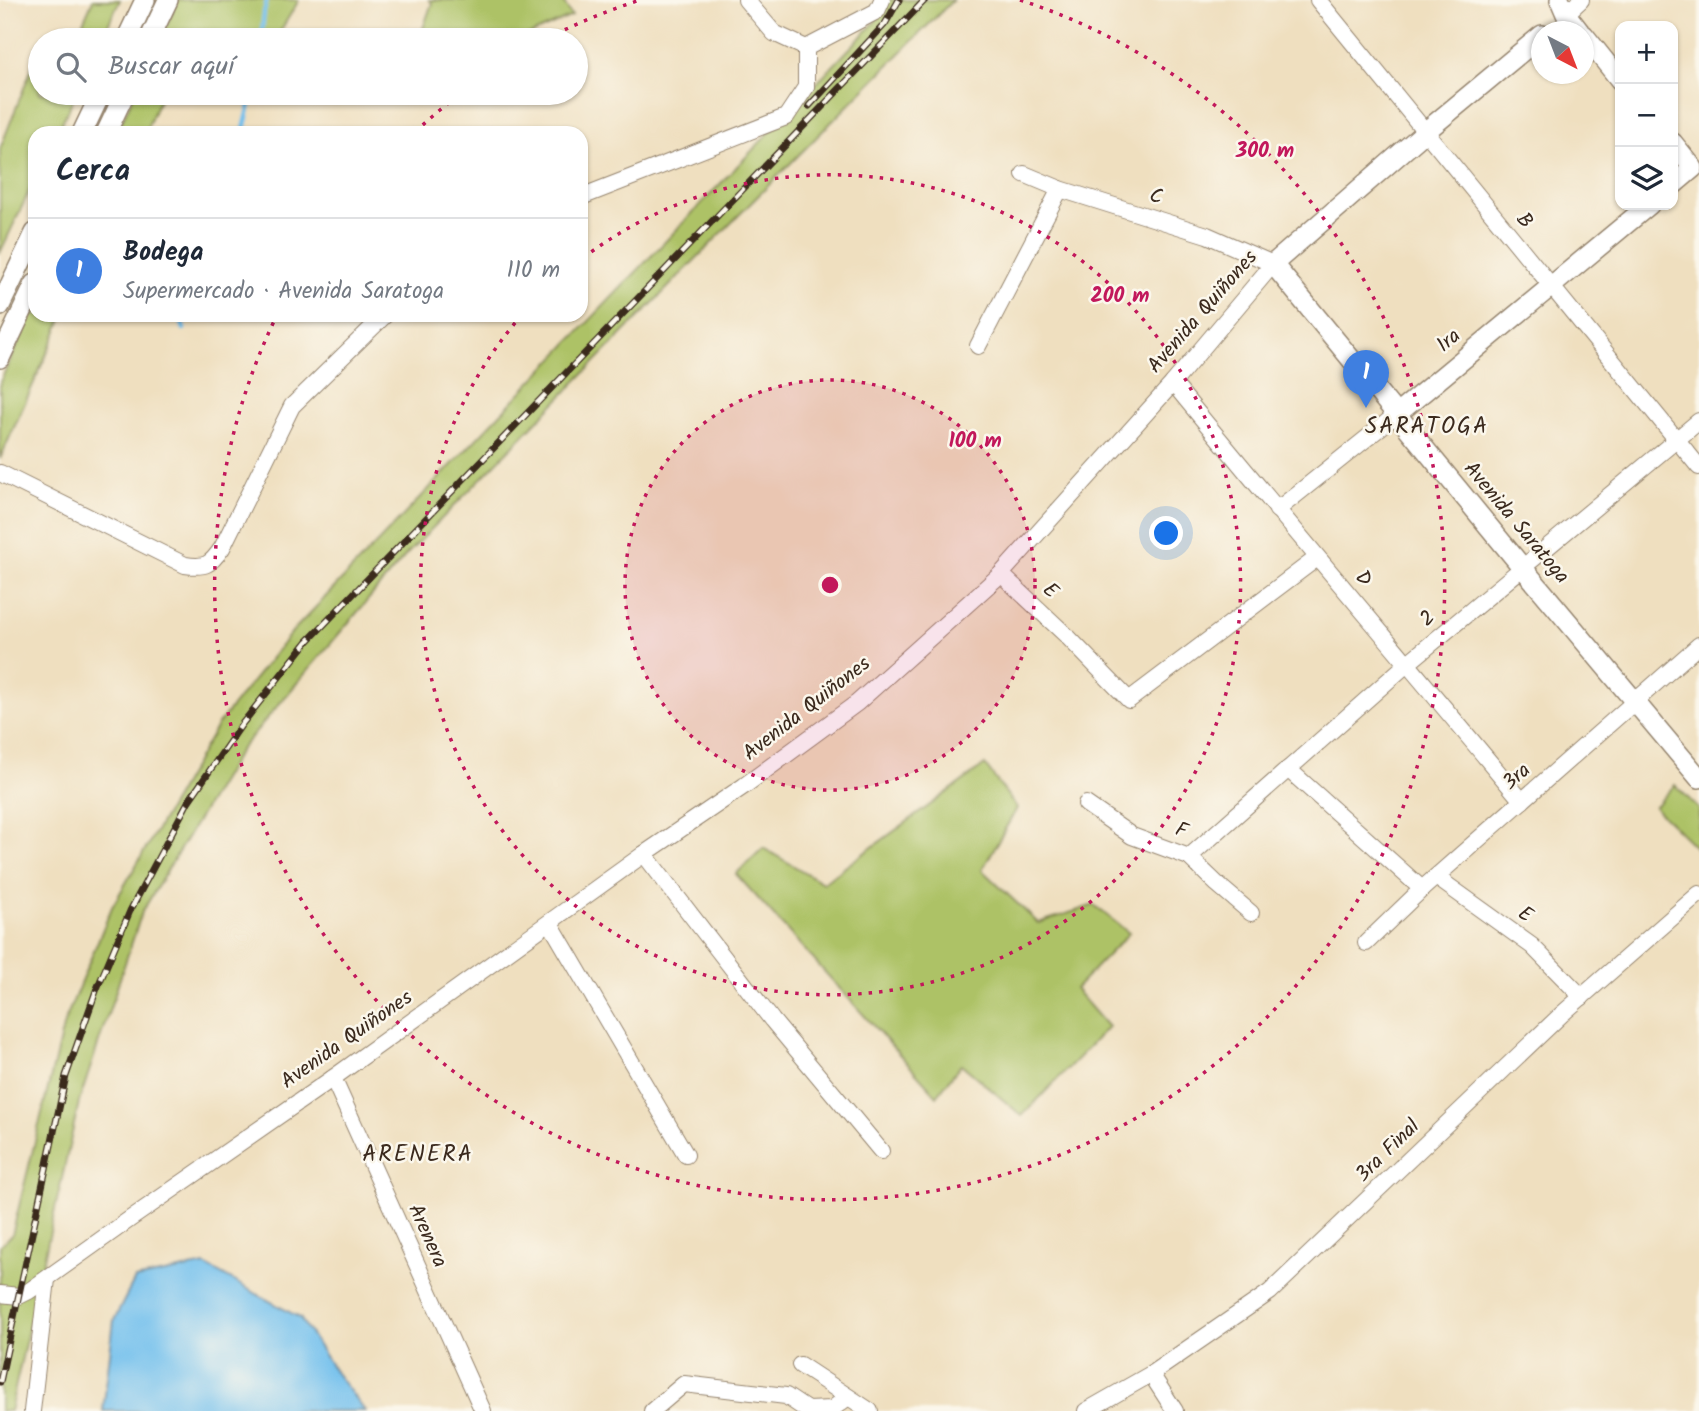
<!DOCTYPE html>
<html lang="es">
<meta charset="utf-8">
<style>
:root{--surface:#fff;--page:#f6f6f7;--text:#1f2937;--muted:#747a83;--line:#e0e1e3;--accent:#c8321e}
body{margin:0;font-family:Kalam,sans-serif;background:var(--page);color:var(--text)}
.controls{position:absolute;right:21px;top:21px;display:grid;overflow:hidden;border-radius:14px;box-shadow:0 2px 5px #0004}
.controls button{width:63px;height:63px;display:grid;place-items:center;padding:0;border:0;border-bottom:2px solid var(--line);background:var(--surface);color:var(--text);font:35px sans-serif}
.compass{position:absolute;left:1531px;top:21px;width:63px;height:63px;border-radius:50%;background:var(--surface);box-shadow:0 2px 5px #0004;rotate:138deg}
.you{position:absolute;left:1167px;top:534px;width:24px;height:24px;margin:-18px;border:5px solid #fff;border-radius:50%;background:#1a73e8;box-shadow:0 0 0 10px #1a73e833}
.badge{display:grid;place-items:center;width:46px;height:46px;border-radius:50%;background:var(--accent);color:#fff;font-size:23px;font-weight:700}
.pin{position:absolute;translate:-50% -58px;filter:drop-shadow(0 2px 4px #0008)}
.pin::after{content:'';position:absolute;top:37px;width:24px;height:21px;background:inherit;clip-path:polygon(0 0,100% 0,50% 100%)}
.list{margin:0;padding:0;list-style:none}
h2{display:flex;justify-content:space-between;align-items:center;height:91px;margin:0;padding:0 28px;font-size:30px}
h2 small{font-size:23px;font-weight:400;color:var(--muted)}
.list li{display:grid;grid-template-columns:46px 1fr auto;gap:21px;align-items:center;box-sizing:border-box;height:105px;padding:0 28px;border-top:2px solid var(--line)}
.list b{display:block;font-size:26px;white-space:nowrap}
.list p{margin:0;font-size:23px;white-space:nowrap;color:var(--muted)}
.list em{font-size:23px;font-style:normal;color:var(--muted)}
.icon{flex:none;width:38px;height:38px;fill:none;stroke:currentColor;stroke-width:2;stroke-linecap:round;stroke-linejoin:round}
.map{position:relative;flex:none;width:1699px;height:1411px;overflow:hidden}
.search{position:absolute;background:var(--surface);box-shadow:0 2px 5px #0004;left:28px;top:28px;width:560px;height:77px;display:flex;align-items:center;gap:18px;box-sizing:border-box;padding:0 24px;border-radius:38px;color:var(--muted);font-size:26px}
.panel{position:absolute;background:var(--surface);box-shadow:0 2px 5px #0004;left:28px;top:126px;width:560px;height:196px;border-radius:21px}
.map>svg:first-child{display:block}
</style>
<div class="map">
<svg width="1699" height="1411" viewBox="0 0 1699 1411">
<rect width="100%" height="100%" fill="#fbf7ec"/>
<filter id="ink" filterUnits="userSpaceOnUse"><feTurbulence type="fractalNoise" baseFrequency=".0143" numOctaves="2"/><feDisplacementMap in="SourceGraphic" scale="14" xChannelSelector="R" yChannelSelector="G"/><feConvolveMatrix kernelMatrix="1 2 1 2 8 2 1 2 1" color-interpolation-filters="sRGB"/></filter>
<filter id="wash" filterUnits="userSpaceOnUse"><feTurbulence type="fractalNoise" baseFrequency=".00686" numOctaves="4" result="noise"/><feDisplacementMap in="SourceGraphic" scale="28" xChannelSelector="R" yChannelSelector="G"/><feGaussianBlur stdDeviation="1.57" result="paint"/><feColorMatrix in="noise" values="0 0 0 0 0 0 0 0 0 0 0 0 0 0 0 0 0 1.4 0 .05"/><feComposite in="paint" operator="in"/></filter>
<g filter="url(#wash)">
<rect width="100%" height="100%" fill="#efdfbf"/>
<g fill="#adc266" stroke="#747642" stroke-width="2">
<polygon points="93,0 120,0 101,40 75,40"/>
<polygon points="178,0 299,0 275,40 160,40"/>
<polygon points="429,0 562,0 572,16 518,40 423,40 421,34 432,3"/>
<polygon points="885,0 953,0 738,216 406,555 240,750 142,912 79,1102 10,1411 0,1411 0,1245 12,1235 64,1023 112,907 218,724 292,632 875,22"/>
<polygon points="40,63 40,93 76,93 57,133 35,133 35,179 0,253 0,149 33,65"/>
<polygon points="135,93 162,93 145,133 116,133"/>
<polygon points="35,307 35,315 64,315 0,459 0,382"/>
<polygon points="985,765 1017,808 982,870 1038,923 1094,905 1129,933 1075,989 1108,1027 1022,1116 961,1064 937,1096 736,874 763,848 823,883"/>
<polygon points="1675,785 1699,809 1698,850 1654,807"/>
</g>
<polygon fill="#72c0ed" stroke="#567586" stroke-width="2" points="205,1265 300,1318 336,1373 365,1411 103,1411 114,1320 135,1279"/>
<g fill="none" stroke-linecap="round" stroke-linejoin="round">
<g stroke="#72c0ed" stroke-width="4.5">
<polyline points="261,40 264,12 267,0"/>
<polyline points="243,133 253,93"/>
<polyline points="179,315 184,329"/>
</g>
</g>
</g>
<g filter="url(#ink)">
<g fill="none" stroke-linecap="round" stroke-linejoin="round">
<g stroke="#95846e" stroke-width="18">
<g id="minor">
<polyline points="1318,0 1699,467"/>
<polyline points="1566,14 1581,0"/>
<polyline points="806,48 877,11 882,0"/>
<polyline points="581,197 786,117 806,87 806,48 774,33 746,0"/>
<polyline points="978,346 1060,189"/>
<path d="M1173,383C1288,524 1406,661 1522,801"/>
<path d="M0,473L185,565C206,568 210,565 222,548L292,406L385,315"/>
<polyline points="1277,510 1397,414"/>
<polyline points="1001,574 1067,636 1129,700 1317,558"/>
<polyline points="1288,769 1422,889"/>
<polyline points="1086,804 1132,836 1189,857 1217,884 1251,913"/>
<polyline points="644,854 772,1020 881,1151"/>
<polyline points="1189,857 1408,663 1699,421"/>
<polyline points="1436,877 1532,946 1582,997"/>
<polyline points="550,923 686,1155"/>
<polyline points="1366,943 1422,889 1699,645"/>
<polyline points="333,1078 483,1411"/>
<polyline points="0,1294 19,1296 29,1291 130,1219 333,1078 644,854 744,786 857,703 1001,574 1173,383 1273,264 1207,235 1060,189 1024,174"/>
<polyline points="800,1365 870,1411"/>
<polyline points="1151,1374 1175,1411"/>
<polyline points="32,1411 47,1279"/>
<polyline points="652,1411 684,1384 786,1396 807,1410 832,1409 848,1397"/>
<polyline points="1086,1411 1151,1374 1270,1292 1562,1014 1699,894"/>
</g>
</g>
<g stroke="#95846e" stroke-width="22">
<g id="major">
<polyline points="1560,0 1566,14 1580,32"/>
<polyline points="1542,35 1425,132 1273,264 1522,567 1699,778"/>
<polyline points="1584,35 1620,80"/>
<polyline points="126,40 145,0"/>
<polyline points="149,40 168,0"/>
<polyline points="82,133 101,93"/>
<polyline points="106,133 125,93"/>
<polyline points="1673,143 1693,168 1673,185"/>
<polyline points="0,306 35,233"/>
<polyline points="0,358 35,284"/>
<polyline points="1397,414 1649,205"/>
</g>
</g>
<use href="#minor" stroke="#fff" stroke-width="16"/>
<use href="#major" stroke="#fff" stroke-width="19"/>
<g stroke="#3b2a1e" stroke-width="7">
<g id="rail">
<polyline points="809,106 885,24 899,0"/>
<polyline points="0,1382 66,1076 96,991 130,911 188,802 242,724 307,642 925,0"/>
</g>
</g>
<use href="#rail" stroke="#fbf7ec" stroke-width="4.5" stroke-dasharray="13" stroke-linecap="butt"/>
</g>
</g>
<circle cx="830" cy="585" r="205" fill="#c2185b" fill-opacity=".12"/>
<g fill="none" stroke="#c2185b" stroke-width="3.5" stroke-dasharray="3.5 7">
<circle cx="830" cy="585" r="205"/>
<path d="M583 258A410 410 0 1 1 521 316"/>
<path d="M415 132A615 615 0 0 1 460 94M546 39A615 615 0 0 1 640 0M1020 0A615 615 0 1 1 277 315"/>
</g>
<g text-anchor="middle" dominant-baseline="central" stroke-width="5" stroke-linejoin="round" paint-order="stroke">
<g font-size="21" fill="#3b2a1e" stroke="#fbf7ec">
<text transform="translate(1156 197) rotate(17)">C</text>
<text transform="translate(1524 221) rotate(51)">B</text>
<text transform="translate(1203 312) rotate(-49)">Avenida Quiñones</text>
<text transform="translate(1449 341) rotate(-40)">1ra</text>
<text transform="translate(1516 523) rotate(50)">Avenida Saratoga</text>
<text transform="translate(1363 579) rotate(49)">D</text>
<text transform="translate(1050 591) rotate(44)">E</text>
<text transform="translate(1428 619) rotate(-40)">2</text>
<text transform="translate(807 709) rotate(-38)">Avenida Quiñones</text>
<text transform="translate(1517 777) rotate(-41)">3ra</text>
<text transform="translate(1181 831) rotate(20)">F</text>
<text transform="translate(1525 915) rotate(36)">E</text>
<text transform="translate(347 1040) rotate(-35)">Avenida Quiñones</text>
<text transform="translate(1388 1151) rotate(-44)">3ra Final</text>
<text transform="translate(427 1236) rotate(66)">Arenera</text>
</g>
<g font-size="23" letter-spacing="2" fill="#3b2a1e" stroke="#fbf7ec">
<text x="1427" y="427">SARATOGA</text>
<text x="418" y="1155">ARENERA</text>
</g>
</g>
<circle cx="830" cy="585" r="10" fill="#c2185b" stroke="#fbf7ec" stroke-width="3.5"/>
<g font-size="21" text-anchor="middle" font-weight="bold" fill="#c2185b" stroke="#fbf7ec" stroke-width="5" stroke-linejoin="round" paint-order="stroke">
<text x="1265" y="157">300 m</text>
<text x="1120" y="302">200 m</text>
<text x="975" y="447">100 m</text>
</g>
</svg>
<div class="controls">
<button>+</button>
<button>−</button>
<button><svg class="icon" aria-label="layers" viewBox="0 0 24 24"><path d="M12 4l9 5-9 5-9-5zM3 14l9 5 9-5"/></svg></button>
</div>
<svg class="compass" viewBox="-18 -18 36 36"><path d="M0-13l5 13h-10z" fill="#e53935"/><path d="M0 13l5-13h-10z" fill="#747a83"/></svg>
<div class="you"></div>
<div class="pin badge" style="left:1366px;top:408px;background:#3f7fe0">1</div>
<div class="search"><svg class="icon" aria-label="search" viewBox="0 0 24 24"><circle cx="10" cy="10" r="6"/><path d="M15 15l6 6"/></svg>Buscar aquí</div>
<section class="panel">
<h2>Cerca<small></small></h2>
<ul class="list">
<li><span class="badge" style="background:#3f7fe0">1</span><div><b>Bodega</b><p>Supermercado · Avenida Saratoga</p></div><em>110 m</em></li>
</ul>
</section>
</div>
